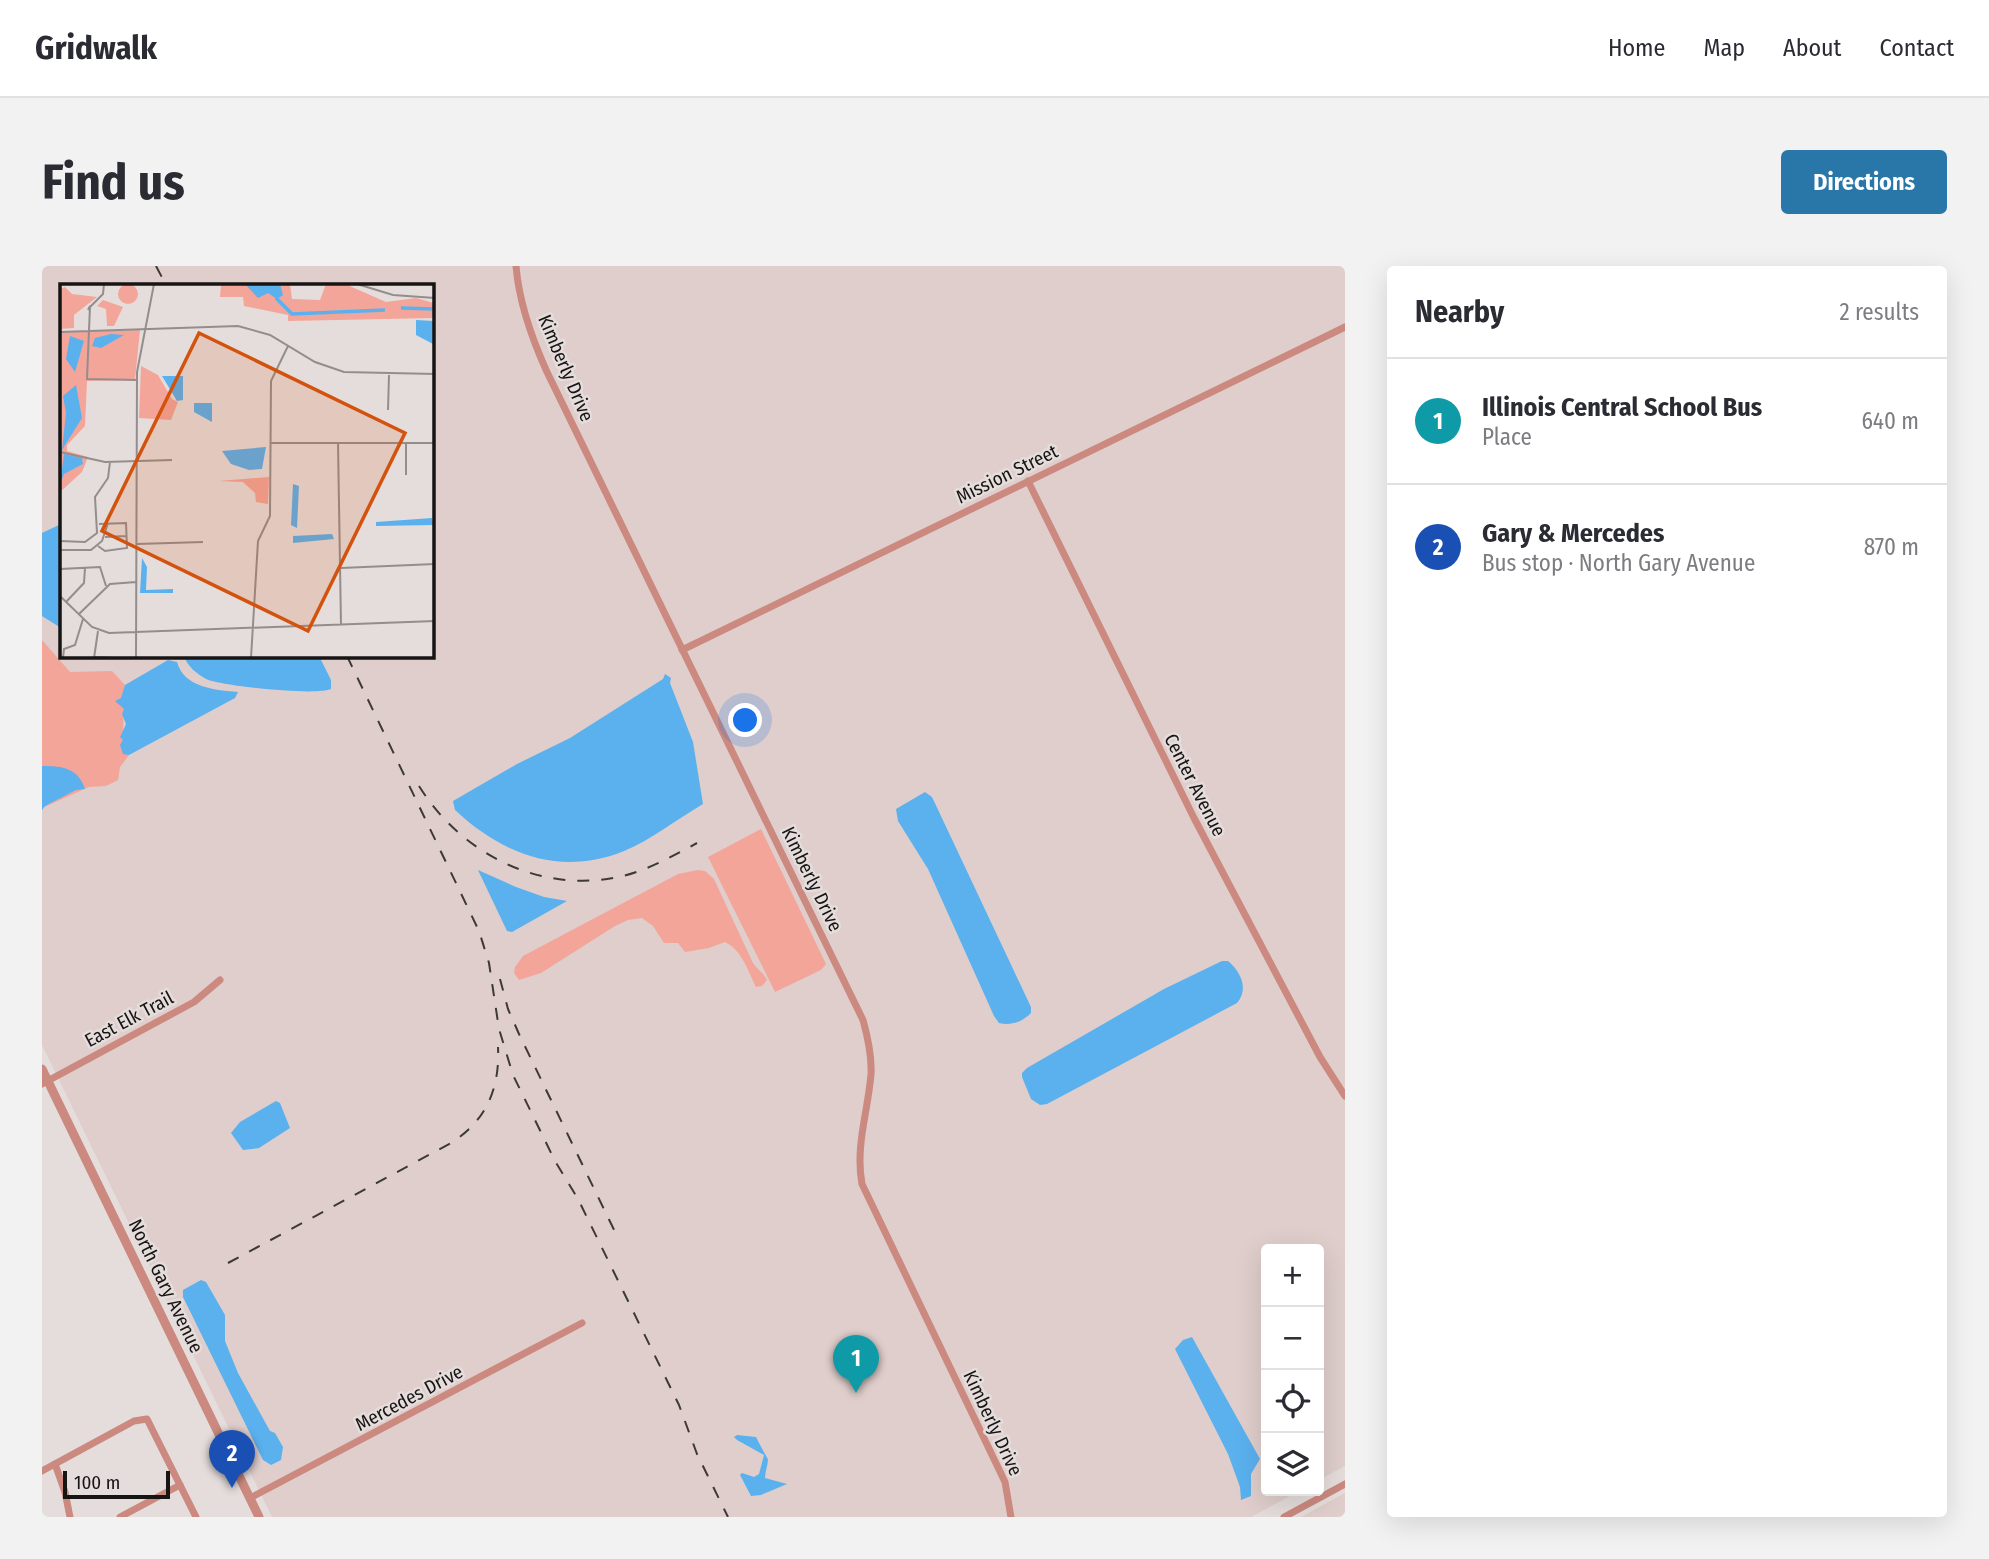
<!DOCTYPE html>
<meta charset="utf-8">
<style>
:root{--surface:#fff;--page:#f2f2f3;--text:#2b2b33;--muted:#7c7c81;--line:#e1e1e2;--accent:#2977a9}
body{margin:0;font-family:"Fira Sans Condensed",sans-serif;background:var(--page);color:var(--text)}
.controls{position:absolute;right:21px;bottom:21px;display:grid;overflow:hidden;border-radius:7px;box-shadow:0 7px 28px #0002}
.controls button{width:63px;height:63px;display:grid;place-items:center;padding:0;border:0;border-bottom:2px solid var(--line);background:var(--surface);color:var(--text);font:35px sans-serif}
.scale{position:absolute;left:21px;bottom:18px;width:107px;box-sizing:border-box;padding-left:7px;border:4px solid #171414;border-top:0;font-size:19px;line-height:24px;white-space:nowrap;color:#171414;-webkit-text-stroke:5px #e5dddc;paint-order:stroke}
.you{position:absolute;left:704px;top:455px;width:24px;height:24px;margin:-18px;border:5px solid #fff;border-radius:50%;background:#1a73e8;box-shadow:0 0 0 10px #1a73e833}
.badge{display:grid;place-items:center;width:46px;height:46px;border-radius:50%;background:var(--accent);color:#fff;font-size:23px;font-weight:700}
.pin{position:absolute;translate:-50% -58px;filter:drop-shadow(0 2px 4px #0008)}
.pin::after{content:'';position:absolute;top:37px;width:24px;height:21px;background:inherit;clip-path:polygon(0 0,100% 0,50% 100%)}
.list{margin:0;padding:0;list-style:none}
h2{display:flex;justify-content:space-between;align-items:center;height:91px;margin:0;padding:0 28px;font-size:30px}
h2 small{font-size:23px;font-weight:400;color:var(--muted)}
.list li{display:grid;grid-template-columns:46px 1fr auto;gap:21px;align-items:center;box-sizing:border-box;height:126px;padding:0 28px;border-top:2px solid var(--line)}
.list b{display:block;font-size:26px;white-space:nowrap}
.list p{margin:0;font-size:23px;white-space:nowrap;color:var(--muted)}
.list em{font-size:23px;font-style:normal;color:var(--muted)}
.icon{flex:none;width:38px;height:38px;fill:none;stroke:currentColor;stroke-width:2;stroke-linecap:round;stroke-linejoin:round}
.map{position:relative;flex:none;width:1303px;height:1251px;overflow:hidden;border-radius:7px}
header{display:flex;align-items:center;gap:42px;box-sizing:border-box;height:98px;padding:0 35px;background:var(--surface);border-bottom:2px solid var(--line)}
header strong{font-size:33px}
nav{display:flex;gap:38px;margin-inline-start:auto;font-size:24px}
.intro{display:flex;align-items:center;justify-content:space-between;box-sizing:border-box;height:168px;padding:0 42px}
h1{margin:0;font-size:49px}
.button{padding:18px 32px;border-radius:7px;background:var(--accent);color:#fff;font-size:24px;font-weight:700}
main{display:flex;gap:42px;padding:0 42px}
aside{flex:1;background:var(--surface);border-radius:7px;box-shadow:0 7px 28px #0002}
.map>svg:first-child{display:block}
</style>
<header>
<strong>Gridwalk</strong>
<nav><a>Home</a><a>Map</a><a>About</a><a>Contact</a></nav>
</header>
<div class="intro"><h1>Find us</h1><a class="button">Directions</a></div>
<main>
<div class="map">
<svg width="1303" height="1251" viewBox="0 0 1303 1251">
<rect width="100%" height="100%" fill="#e5dddc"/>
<g fill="#dfcecb" fill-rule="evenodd">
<path d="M0,0H1303V1200L1277,1214V983H1224V1225H1257L1209,1251H230L0,779ZM19,19H390V390H19Z"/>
<polygon points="1303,1227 1303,1251 1259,1251"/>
</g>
<g fill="#f3a599">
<polygon points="0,374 28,406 70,405 83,419 81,466 87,489 78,501 76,514 64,520 47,521 0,542"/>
<polygon points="719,563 784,698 779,704 733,726 666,591"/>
<path d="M656,604L663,605L672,613L710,695C714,703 721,706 725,714L720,720L714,721C706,705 700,684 683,676L667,682L643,686L636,677H622L611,660L600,652L586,654L573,660L499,707L477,714L472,707L473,701L481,690L636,608Z"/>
</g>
<g fill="#5ab1ee">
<polygon points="19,258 19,362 0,350 0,267"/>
<path d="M142,390H277L289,414V423C274,430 179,420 164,413C154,407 146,401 142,390Z"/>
<path d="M126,394L135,396C142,422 174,424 196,426L193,432L87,489L81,488L78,479L81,474L78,471L84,458L80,448L82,443L73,435L79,432L83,419Z"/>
<path d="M623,408L629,412L628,417L651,476L661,538C635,553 609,574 582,585C518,611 460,588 413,544L411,535L475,498L528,472L621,413Z"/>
<path d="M0,500C21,500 36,502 43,523L34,524L3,540L0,544Z"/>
<path d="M883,526L890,531L989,741V747C980,756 969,760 957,757L952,750L886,603L856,555L854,543Z"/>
<polygon points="436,604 474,621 502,631 525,635 470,666 465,665"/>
<path d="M1180,695H1186C1199,706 1207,723 1195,737L1005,838L998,839L989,833L980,811V807L985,802L1122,723Z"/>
<polygon points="234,835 238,837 248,862 217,882 201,884 189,867 198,856"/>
<polygon points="159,1014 164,1016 183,1049 183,1075 196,1107 228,1165 233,1167 241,1181 239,1194 229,1199 221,1194 141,1031 141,1024"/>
<polygon points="1150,1071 1218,1193 1209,1208 1209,1230 1199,1234 1198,1221 1186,1188 1133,1083 1141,1074"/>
<path d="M695,1169L714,1171C716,1175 725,1192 726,1193C726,1199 723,1206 723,1212L745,1218L719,1229L709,1230L698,1209L700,1207L712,1211L717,1208L722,1189L695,1174L692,1171Z"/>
</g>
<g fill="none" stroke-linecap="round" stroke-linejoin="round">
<g stroke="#cb897f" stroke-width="7">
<path d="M474,0C477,37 490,73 505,106L821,754C826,772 830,789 829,808C826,846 813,880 820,918L963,1216L969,1251"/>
<polyline points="986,215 1152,552 1278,791 1303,830"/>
<polyline points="640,384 1303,61"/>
<polyline points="0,818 152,736 178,714"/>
<polyline points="13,1198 23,1226 28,1251"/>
<polyline points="0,1205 92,1155 105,1153 154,1251"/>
<polyline points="208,1232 540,1057"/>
<polyline points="78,1251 138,1219"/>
<polyline points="1242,1251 1303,1218"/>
</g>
<polyline stroke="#cb897f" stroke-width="9" points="0,803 217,1251"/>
<g stroke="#3d3939" stroke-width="2" stroke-dasharray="12 12" stroke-linecap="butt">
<polyline points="114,0 124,19"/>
<polyline points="305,390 437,665 447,697 457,763 471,809 513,895 536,933 637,1139 655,1188 686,1251"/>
<path d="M377,520C420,589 500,629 581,610C608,603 631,590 655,577"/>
<polyline points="458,713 466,743 477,768 575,970"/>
<path d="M186,997L409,877C444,855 458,823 456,781"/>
</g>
</g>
<g text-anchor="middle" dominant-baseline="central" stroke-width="5" stroke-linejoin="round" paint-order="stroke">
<g font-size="19" fill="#171414" stroke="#e5dddc">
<text transform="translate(524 102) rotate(67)">Kimberly Drive</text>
<text transform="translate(965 208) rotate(-26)">Mission Street</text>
<text transform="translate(1153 519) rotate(63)">Center Avenue</text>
<text transform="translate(770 613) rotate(64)">Kimberly Drive</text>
<text transform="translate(87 753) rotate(-28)">East Elk Trail</text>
<text transform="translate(124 1020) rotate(64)">North Gary Avenue</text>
<text transform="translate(367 1132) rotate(-28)">Mercedes Drive</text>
<text transform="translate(951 1157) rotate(65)">Kimberly Drive</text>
</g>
</g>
<g transform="translate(18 18)">
<rect width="374" height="374" fill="#e5dddc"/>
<path d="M161,0H230L232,15L260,16L266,0H285L326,18L356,14L374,19V34L228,37V31L184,22L183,13H160ZM58 10a10 10 0 1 1 20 0a10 10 0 1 1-20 0ZM5,3L12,10L37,13L14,31V44L0,45V5ZM43,16L63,23L54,42H47L46,25L37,22ZM80,46L75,96L27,97L25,142L7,161V167L28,173L22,188L0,208V48ZM81,82L98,91L112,115L118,118L111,136L79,134ZM209,193L208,220L196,218L195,209L183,198L159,197Z" fill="#f3a599"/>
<path d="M185,0H220L223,11L217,15L208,9L198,14ZM356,36L374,37L373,60L356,51ZM51,50L64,51L41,64L32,62L35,54ZM10,52L24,57L15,88L6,75ZM102,92H123V116L117,117ZM16,101L22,134L2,166L6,129L3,112ZM134,119H152V138L134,128ZM206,163L202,185L189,186L171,180L162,167ZM4,170L22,174L23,180L4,190L0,200ZM233,200L239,202L237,244L231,241ZM372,234L373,241L316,242V238ZM233,252L272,250L274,255L233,259ZM82,274L87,283L86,306L113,305V309H80Z" fill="#5ab1ee"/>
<path fill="none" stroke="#5ab1ee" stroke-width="3.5" d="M216,14L232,30L325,26M341,24L375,25"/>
<path fill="none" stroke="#938d8c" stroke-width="2" d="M297,0L333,11L375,14M30,23L43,10L44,0M28,26L30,22L27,95L77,96M0,48L178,42L210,51L255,78L284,88L375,90M328,126L329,91M211,159H375M278,159L281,341M346,159V191M0,168L45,178L112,176M45,253L66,252M0,257L25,258L37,249L35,213L48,194L50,178M77,260L143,258M38,262L45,267L67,264L66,239L39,240M0,266H31L42,257L48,239M281,284L375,280M0,285L40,283L46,302M0,312L32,343L49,349L375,337M6,318L24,299L25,284M19,330L50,300L76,298M34,373L55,374M3,374L4,365L15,361L23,335M34,374L38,347M76,374L77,88L94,0M191,374L198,257L210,232L211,97L228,62"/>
<path fill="#d3520d" fill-opacity="0.15" stroke="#d3520d" stroke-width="3.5" d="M139,49L345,149L248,347L42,247Z"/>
<rect width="374" height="374" fill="none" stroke="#171414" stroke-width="3.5"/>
</g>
</svg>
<div class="controls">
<button>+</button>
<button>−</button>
<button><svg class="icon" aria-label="locate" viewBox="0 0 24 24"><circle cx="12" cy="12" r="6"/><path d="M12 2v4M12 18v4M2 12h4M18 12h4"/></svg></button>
<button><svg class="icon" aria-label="layers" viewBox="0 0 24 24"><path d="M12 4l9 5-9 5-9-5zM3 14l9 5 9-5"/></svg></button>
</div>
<div class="scale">100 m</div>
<div class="you"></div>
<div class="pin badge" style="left:814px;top:1127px;background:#0f9aa8">1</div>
<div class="pin badge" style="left:190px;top:1222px;background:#1a4fb4">2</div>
</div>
<aside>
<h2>Nearby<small>2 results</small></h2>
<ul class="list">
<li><span class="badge" style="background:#0f9aa8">1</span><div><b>Illinois Central School Bus</b><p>Place</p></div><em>640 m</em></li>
<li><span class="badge" style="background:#1a4fb4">2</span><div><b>Gary &amp; Mercedes</b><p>Bus stop · North Gary Avenue</p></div><em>870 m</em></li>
</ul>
</aside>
</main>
